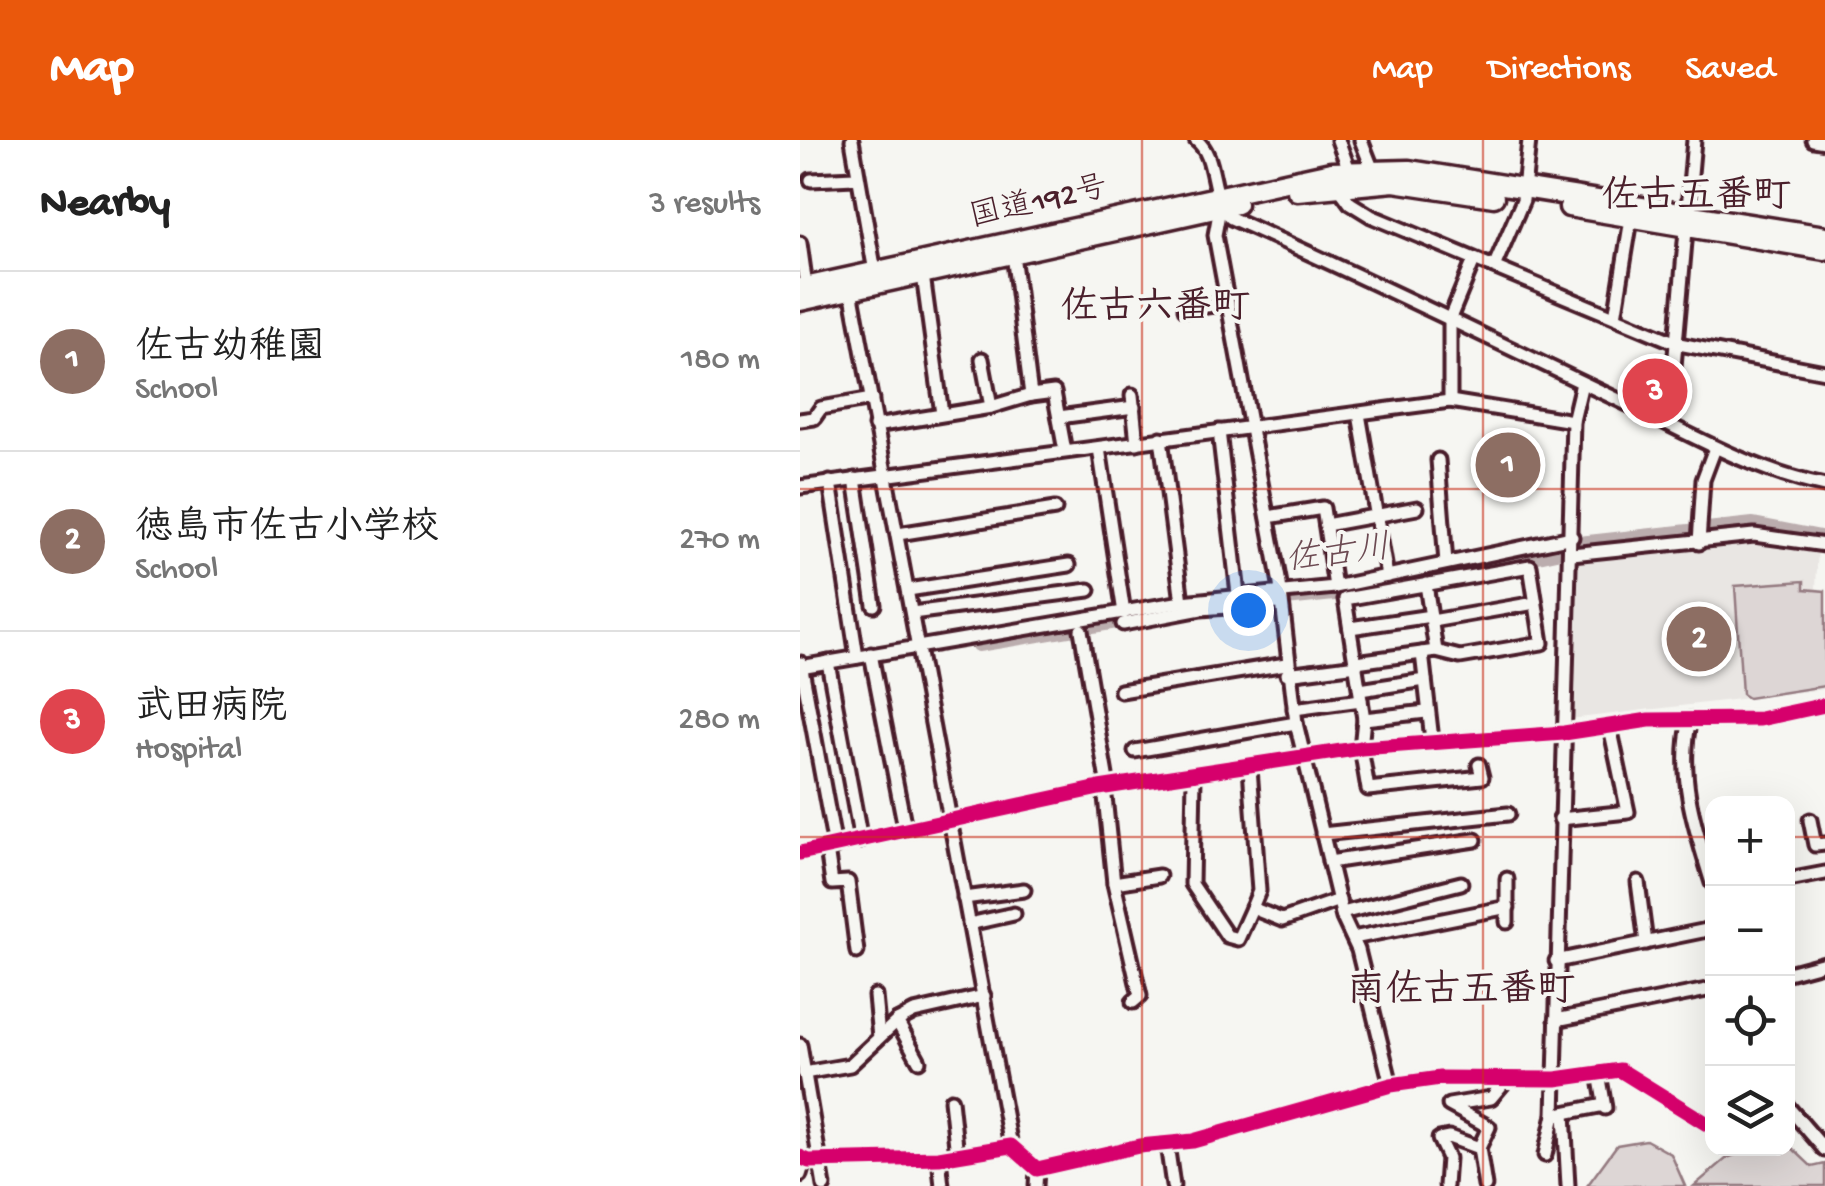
<!DOCTYPE html>
<meta charset="utf-8">
<style>
:root{--surface:#fff;--page:#f6f6f6;--text:#222;--muted:#767676;--line:#e0e0e0;--accent:#ea580c}
body{margin:0;font-family:"Gochi Hand","Klee One",sans-serif;background:var(--page);color:var(--text)}
.controls{position:absolute;right:30px;bottom:30px;display:grid;overflow:hidden;border-radius:20px;box-shadow:0 10px 40px #0002}
.controls button{width:90px;height:90px;display:grid;place-items:center;padding:0;border:0;border-bottom:2px solid var(--line);background:var(--surface);color:var(--text);font:50px sans-serif}
.you{position:absolute;left:448px;top:470px;width:35px;height:35px;margin:-25px;border:8px solid #fff;border-radius:50%;background:#1a73e8;box-shadow:0 0 0 15px #1a73e833}
.badge{display:grid;place-items:center;width:65px;height:65px;border-radius:50%;background:var(--accent);color:#fff;font-size:32px;font-weight:700}
.pin{position:absolute;translate:-50% -50%;border:5px solid #fff;box-shadow:0 2px 10px #0006}
.list{margin:0;padding:0;list-style:none}
h2{display:flex;justify-content:space-between;align-items:center;height:130px;margin:0;padding:0 40px;font-size:42px}
h2 small{font-size:32px;font-weight:400;color:var(--muted)}
.list li{display:grid;grid-template-columns:65px 1fr auto;gap:30px;align-items:center;box-sizing:border-box;height:180px;padding:0 40px;border-top:2px solid var(--line)}
.list b{display:block;font-size:38px;white-space:nowrap}
.list p{margin:0;font-size:32px;white-space:nowrap;color:var(--muted)}
.list em{font-size:32px;font-style:normal;color:var(--muted)}
.icon{flex:none;width:55px;height:55px;fill:none;stroke:currentColor;stroke-width:2;stroke-linecap:round;stroke-linejoin:round}
.map{position:relative;flex:none;width:1025px;height:1046px;overflow:hidden}
header{display:flex;align-items:center;gap:60px;box-sizing:border-box;height:140px;padding:0 50px;background:var(--accent);color:#fff}
header strong{font-size:48px}
nav{display:flex;gap:55px;margin-inline-start:auto;font-size:35px}
main{display:flex}
aside{flex:1;background:var(--surface)}
.map>svg:first-child{display:block}
</style>
<header>
<strong>Map</strong>
<nav><a>Map</a><a>Directions</a><a>Saved</a></nav>
</header>
<main>
<aside>
<h2>Nearby<small>3 results</small></h2>
<ul class="list">
<li><span class="badge" style="background:#8d6e63">1</span><div><b>佐古幼稚園</b><p>School</p></div><em>180 m</em></li>
<li><span class="badge" style="background:#8d6e63">2</span><div><b>徳島市佐古小学校</b><p>School</p></div><em>270 m</em></li>
<li><span class="badge" style="background:#e0444e">3</span><div><b>武田病院</b><p>Hospital</p></div><em>280 m</em></li>
</ul>
</aside>
<div class="map">
<svg width="1025" height="1046" viewBox="0 0 1025 1046">
<rect width="100%" height="100%" fill="#f6f6f2"/>
<filter id="ink" filterUnits="userSpaceOnUse"><feTurbulence type="fractalNoise" baseFrequency=".01" numOctaves="2"/><feDisplacementMap in="SourceGraphic" scale="20" xChannelSelector="R" yChannelSelector="G"/><feConvolveMatrix kernelMatrix="1 2 1 2 8 2 1 2 1" color-interpolation-filters="sRGB"/></filter>
<g filter="url(#ink)">
<polygon fill="#e9e6e3" points="954,402 1018,406 1016,448 1025,450 1025,549 770,579 777,415"/>
<g fill="#ddd6d5" stroke="#947a80" stroke-width="2.5">
<polygon points="1004,441 1004,449 1025,451 1025,546 948,558 942,554 935,446"/>
<polygon points="846,1000 871,1014 885,1046 787,1046 817,1005"/>
<polygon points="990,1006 1012,1027 1025,1024 1025,1046 894,1046 927,1018 951,1009"/>
</g>
<g fill="none" stroke-linecap="round" stroke-linejoin="round">
<g stroke="#bbadae" stroke-width="20">
<polyline points="466,458 582,446 761,408 953,387 1025,401"/>
<polyline points="179,502 348,474"/>
</g>
<g stroke="#4a1f2b" stroke-width="19">
<g id="minor">
<polyline points="52,0 75,132"/>
<path d="M396,0C419,18 408,56 431,78C563,136 692,200 823,262C889,293 952,331 1025,346"/>
<polyline points="538,0 549,30"/>
<polyline points="561,0 572,28"/>
<polyline points="1013,0 1025,2"/>
<polyline points="11,40 55,38"/>
<polyline points="536,44 550,63 571,76 879,204 1025,232"/>
<polyline points="420,68 415,95 480,444 496,583 543,778 558,810 591,945"/>
<polyline points="0,103 6,146"/>
<polyline points="213,114 231,255 254,252 265,311"/>
<polyline points="694,127 723,60 729,0"/>
<polyline points="123,135 142,274"/>
<polyline points="51,150 211,1006"/>
<polyline points="385,169 428,163"/>
<polyline points="815,177 831,79"/>
<polyline points="182,219 191,267"/>
<polyline points="782,243 773,281 754,975 804,965"/>
<polyline points="332,255 337,303"/>
<polyline points="650,261 650,178 674,120"/>
<polyline points="559,274 587,436"/>
<polyline points="259,277 334,267"/>
<polyline points="0,280 14,278 21,268 72,259"/>
<polyline points="869,283 894,0"/>
<polyline points="75,286 191,267 231,255"/>
<polyline points="419,291 438,454"/>
<polyline points="361,298 382,462 535,447 772,397"/>
<polyline points="299,308 324,473"/>
<polyline points="638,320 646,423"/>
<polyline points="55,339 74,465"/>
<polyline points="30,342 57,517"/>
<polyline points="0,347 650,261 773,281"/>
<polyline points="468,377 523,368 535,447"/>
<polyline points="526,385 617,368"/>
<polyline points="98,394 255,369"/>
<polyline points="899,403 903,340 915,308"/>
<polyline points="772,414 954,395 1025,405"/>
<polyline points="626,444 636,511 660,517 742,503 730,426 545,459 564,579 561,608 568,649 682,637 679,625"/>
<polyline points="108,450 269,425"/>
<polyline points="112,473 289,450"/>
<polyline points="632,481 735,463"/>
<polyline points="323,484 401,469 479,463"/>
<polyline points="550,488 631,476"/>
<polyline points="281,490 308,647"/>
<polyline points="71,514 105,688"/>
<polyline points="28,522 61,701"/>
<polyline points="556,522 622,513"/>
<polyline points="1,523 35,707"/>
<polyline points="0,527 382,462"/>
<polyline points="487,534 557,525"/>
<polyline points="560,550 625,540"/>
<polyline points="321,551 486,524"/>
<polyline points="494,569 561,560"/>
<polyline points="564,579 626,572"/>
<path d="M890,579C877,636 895,688 912,743"/>
<polyline points="632,600 622,513 636,511"/>
<polyline points="335,611 496,583"/>
<polyline points="450,628 459,751 452,768 482,780 539,760"/>
<polyline points="394,637 392,744 427,796 438,799 452,768"/>
<polyline points="304,647 314,743 340,856 333,862"/>
<polyline points="760,679 828,672 810,587"/>
<polyline points="1010,680 1015,705 1025,704"/>
<polyline points="522,694 708,674"/>
<polyline points="27,709 32,743 48,742 57,812"/>
<polyline points="0,713 299,648 561,608 764,593 849,580 960,579 1025,565"/>
<polyline points="529,722 675,700"/>
<polyline points="707,739 707,782"/>
<polyline points="988,740 1025,733"/>
<polyline points="838,742 846,803"/>
<polyline points="314,743 359,736"/>
<polyline points="164,758 224,750"/>
<polyline points="542,773 661,743"/>
<polyline points="169,784 214,774"/>
<polyline points="553,798 708,767"/>
<polyline points="756,821 912,789"/>
<polyline points="988,833 1025,823"/>
<polyline points="75,856 79,897"/>
<polyline points="756,880 912,849"/>
<polyline points="97,881 119,921"/>
<polyline points="0,905 24,1046"/>
<polyline points="4,933 50,925 97,881 114,872 184,856"/>
<polyline points="799,933 805,968"/>
<polyline points="151,960 157,1015"/>
<polyline points="988,967 1025,1010"/>
<polyline points="764,973 768,1046"/>
<polyline points="367,1004 373,1046"/>
<polyline points="679,1008 689,987 649,965 691,958 707,939"/>
<polyline points="745,1015 754,975"/>
<polyline points="0,1017 9,1021 139,1018 211,1006 237,1029 339,1006 393,1001 591,945 640,938 756,939 820,930 912,987"/>
<polyline points="139,1018 142,1046"/>
<polyline points="0,1035 5,1019"/>
<polyline points="236,1046 237,1029"/>
<polyline points="646,1046 648,1018 639,999 649,997 679,1008 685,1046"/>
</g>
</g>
<g stroke="#4a1f2b" stroke-width="25">
<g id="highway">
<polyline points="497,51 594,42 694,57"/>
<polyline points="769,67 1025,110"/>
<polyline points="0,148 531,32 609,30 1025,96"/>
<polyline points="0,161 437,64"/>
</g>
</g>
<use href="#minor" stroke="#f6f6f2" stroke-width="11"/>
<use href="#highway" stroke="#f6f6f2" stroke-width="18"/>
<g stroke="#f6f6f2" stroke-width="21">
<g id="cycleway">
<polyline points="0,713 299,648 561,608 764,593 849,580 960,579 1025,565"/>
<polyline points="0,1017 9,1021 139,1018 211,1006 237,1029 339,1006 393,1001 591,945 640,938 756,939 820,930 912,987"/>
</g>
</g>
<use href="#cycleway" stroke="#d6006c" stroke-width="15"/>
</g>
</g>
<path fill="none" stroke="#c8321e" stroke-width="2.5" stroke-opacity="0.55" d="M342,0V1046M683,0V1046M0,349H1025M0,697H912M988,697H1025"/>
<g text-anchor="middle" dominant-baseline="central" stroke-width="8" stroke-linejoin="round" paint-order="stroke">
<g font-size="32" fill="#4a1f2b" stroke="#f6f6f2">
<text transform="translate(239 64) rotate(-13)">国道192号</text>
</g>
<g font-size="35" font-style="italic" fill="#6c4a52" stroke="#f6f6f2">
<text transform="translate(538 416) rotate(-7)">佐古川</text>
</g>
<g font-size="38" font-weight="bold" fill="#4a1f2b" stroke="#f6f6f2">
<text x="896" y="59">佐古五番町</text>
<text x="355" y="170">佐古六番町</text>
<text x="661" y="853">南佐古五番町</text>
</g>
</g>
</svg>
<div class="controls">
<button>+</button>
<button>−</button>
<button><svg class="icon" aria-label="locate" viewBox="0 0 24 24"><circle cx="12" cy="12" r="6"/><path d="M12 2v4M12 18v4M2 12h4M18 12h4"/></svg></button>
<button><svg class="icon" aria-label="layers" viewBox="0 0 24 24"><path d="M12 4l9 5-9 5-9-5zM3 14l9 5 9-5"/></svg></button>
</div>
<div class="you"></div>
<div class="pin badge" style="left:708px;top:325px;background:#8d6e63">1</div>
<div class="pin badge" style="left:899px;top:499px;background:#8d6e63">2</div>
<div class="pin badge" style="left:855px;top:251px;background:#e0444e">3</div>
</div>
</main>
